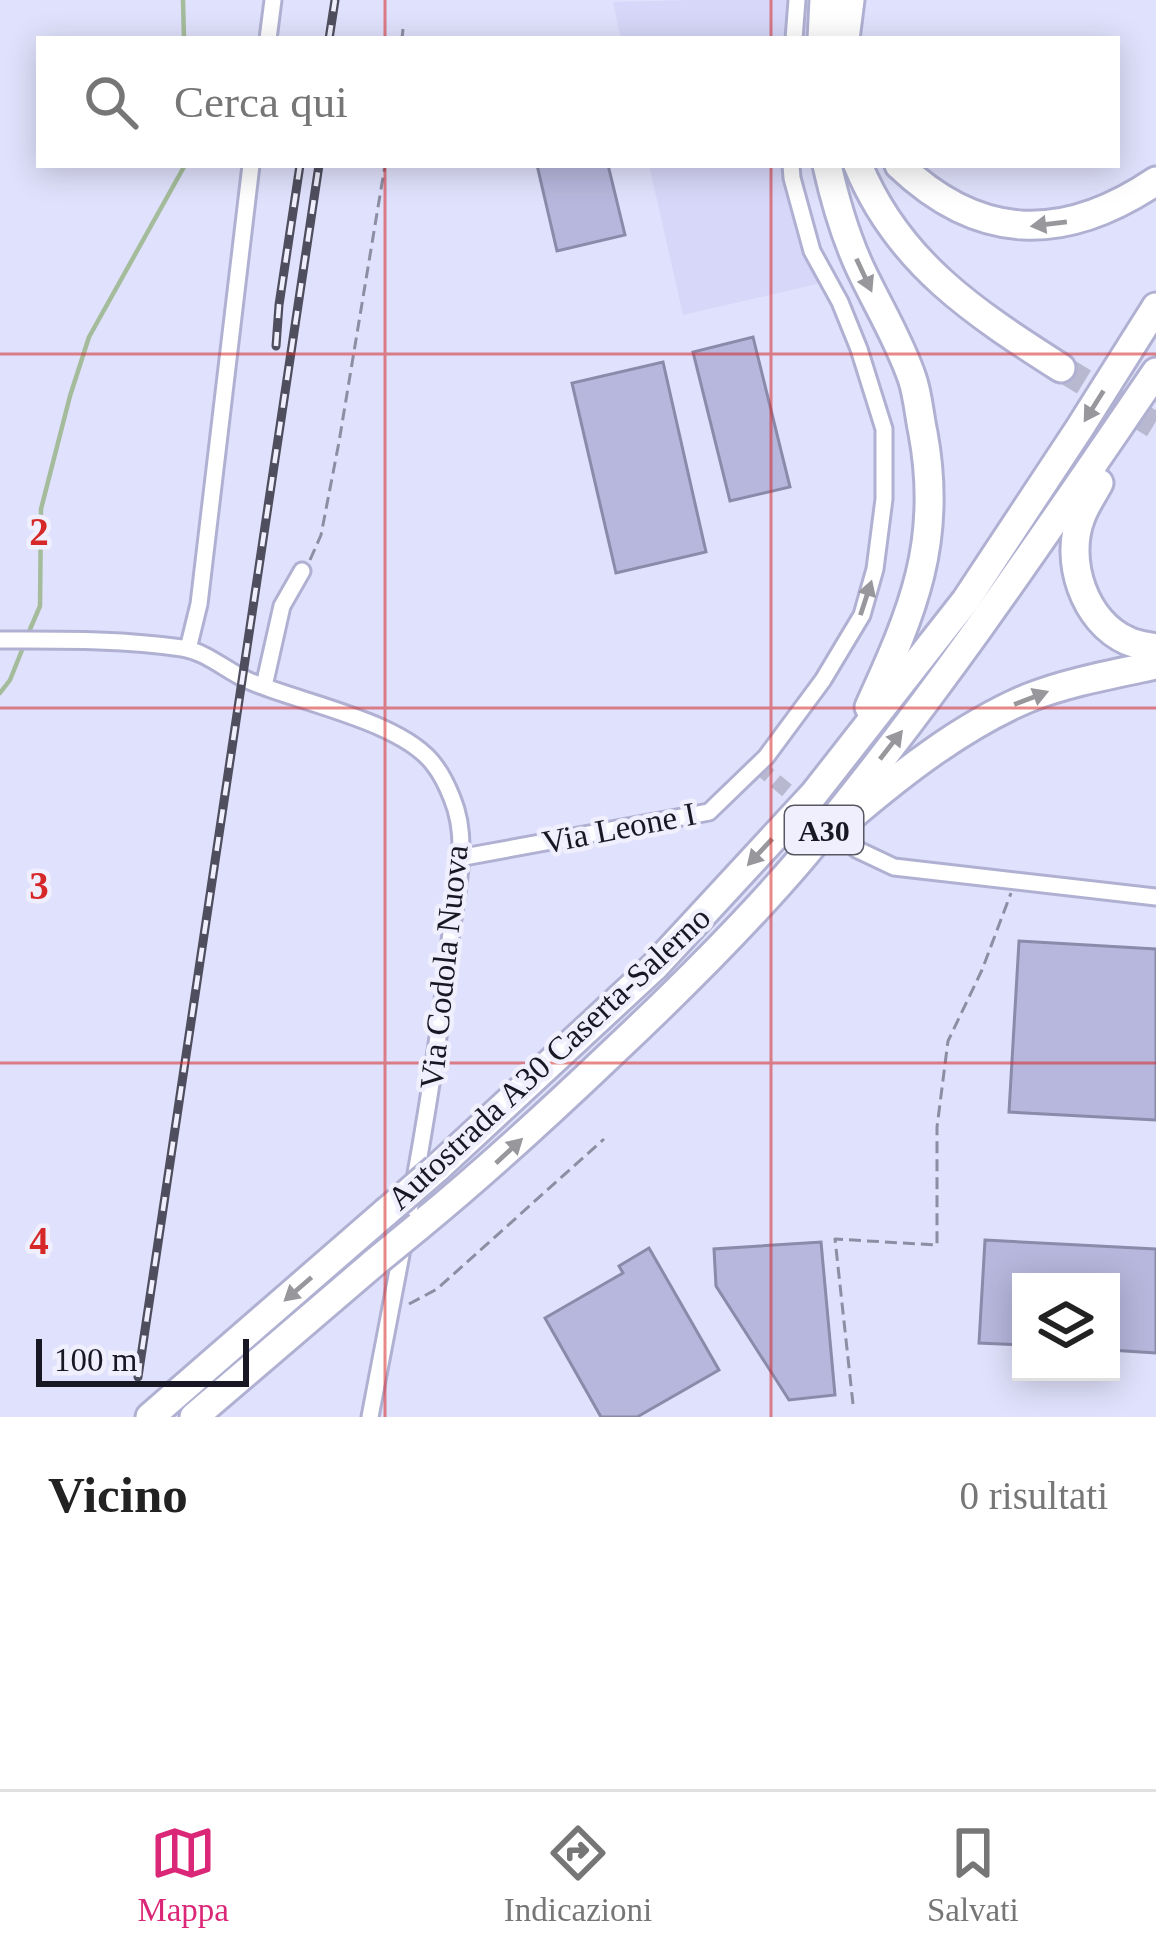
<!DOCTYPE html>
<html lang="it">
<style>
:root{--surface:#fff;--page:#f6f6f6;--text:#222;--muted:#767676;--line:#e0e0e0;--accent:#db2777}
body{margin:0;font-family:Georgia,serif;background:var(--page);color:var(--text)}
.controls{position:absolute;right:36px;bottom:36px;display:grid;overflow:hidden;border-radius:0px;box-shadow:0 6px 30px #0003}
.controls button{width:108px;height:108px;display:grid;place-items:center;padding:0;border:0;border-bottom:3px solid var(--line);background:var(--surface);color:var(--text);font:60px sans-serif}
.scale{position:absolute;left:36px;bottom:30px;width:213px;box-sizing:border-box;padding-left:12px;border:6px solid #181824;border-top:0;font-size:33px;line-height:42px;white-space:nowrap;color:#181824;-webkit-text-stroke:9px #efeffd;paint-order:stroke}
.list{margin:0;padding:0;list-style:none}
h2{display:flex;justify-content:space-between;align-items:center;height:156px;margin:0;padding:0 48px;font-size:51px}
h2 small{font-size:39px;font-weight:400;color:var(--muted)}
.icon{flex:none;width:66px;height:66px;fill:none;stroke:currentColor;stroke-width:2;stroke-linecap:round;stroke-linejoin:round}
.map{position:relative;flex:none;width:1156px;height:1417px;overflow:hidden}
.search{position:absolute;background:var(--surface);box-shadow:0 6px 30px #0003;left:36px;right:36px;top:36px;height:132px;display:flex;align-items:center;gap:30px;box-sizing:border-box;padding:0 42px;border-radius:0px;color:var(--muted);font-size:45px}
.sheet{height:372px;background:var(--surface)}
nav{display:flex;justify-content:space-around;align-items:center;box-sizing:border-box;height:168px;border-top:3px solid var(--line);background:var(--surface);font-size:33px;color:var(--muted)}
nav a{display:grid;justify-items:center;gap:6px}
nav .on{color:var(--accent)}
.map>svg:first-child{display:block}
</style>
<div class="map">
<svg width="1156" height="1417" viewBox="0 0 1156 1417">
<rect width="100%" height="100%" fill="#e0e1fc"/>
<g fill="#d7d7f9">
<polygon points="691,0 789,0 784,39 621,39 613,2"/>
<polygon points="649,165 781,165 801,246 821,283 683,315"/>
</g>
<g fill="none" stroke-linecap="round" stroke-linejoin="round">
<g stroke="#a4bc9b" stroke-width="4.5">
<polyline points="183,0 184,39"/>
<polyline points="28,634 40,606 41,509 70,396 89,337 185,165"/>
<polyline points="0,693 10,680 24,645"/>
</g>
</g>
<g fill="#b7b7dd" stroke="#8a8aaa" stroke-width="3">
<polygon points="537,165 608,165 625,235 557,251"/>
<polygon points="753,337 790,487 730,501 693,352"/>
<polygon points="663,362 706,552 616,573 572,383"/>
<polygon points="1019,941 1156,949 1156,1120 1009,1112"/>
<polygon points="985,1240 1156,1249 1156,1353 1111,1350 1111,1282 1021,1282 1021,1345 979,1343"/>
<polygon points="821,1242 835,1395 789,1400 716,1286 714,1249"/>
<polygon points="649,1248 719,1370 637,1417 601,1417 545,1318 623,1273 619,1266"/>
</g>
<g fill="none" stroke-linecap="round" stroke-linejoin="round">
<polyline stroke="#b8b9d1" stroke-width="15" stroke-dasharray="15 8" stroke-linecap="butt" points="758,766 856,849"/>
<polyline stroke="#b8b9d1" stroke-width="27" stroke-dasharray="27 14" stroke-linecap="butt" points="1061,368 1156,426"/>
<g stroke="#b0b1d2" stroke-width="21">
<g id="minor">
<polyline points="268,39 273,0"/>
<polyline points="794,39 797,0"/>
<path d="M0,640C61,640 121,639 182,648C207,652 225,670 247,680C296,702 404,721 435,766C442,775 448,788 452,798C471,843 455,894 450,941C433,1102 400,1258 370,1417"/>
<polyline points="188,649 199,604 251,165"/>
<polyline points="264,686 282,606 302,571"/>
<polyline points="856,849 894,867 1156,897"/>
<polyline points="464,857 709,812 766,757 823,680 862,615 875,569 884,499 884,429 859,349 840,302 812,251 792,178 791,165"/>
</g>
</g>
<g stroke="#b0b1d2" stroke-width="33">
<g id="motorway">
<polyline points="822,39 824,0"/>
<polyline points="845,39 850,0"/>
<path d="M827,165C835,201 845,236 861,270C878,306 899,340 912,378C918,395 919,415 923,433C943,541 913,611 869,707"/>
<path d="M858,165C898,263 975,313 1061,368"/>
<path d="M899,165C980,242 1064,243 1156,181"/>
<path d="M1099,483C1093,494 1085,506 1081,517C1064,560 1084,622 1128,641C1136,645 1147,646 1156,648"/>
<path d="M848,819C902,773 962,726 1028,698C1068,682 1114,674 1156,665"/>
<polyline points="436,1169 655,966 814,794 966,600 1079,429 1156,307"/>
<path d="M419,1226C486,1171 547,1115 610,1055C676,993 742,928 801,859C930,705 1043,538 1156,372"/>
<polyline points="150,1417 386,1212"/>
<polyline points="194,1417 374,1263"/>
</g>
</g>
<g stroke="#8d8ea3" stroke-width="3" stroke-dasharray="12 6" stroke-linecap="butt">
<polyline points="402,39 403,29"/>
<polyline points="310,560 321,535 339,442 385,165"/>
<polyline points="409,1304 437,1289 604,1139"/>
<polyline points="853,1404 835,1239 937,1245 937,1127 948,1041 982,970 1011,893"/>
</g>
<use href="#minor" stroke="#fff" stroke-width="15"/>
<use href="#motorway" stroke="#fff" stroke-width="27"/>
<g stroke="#4e4e5e" stroke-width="9">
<g id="rail">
<polyline points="329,39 335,0"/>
<polyline points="276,346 279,305 300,165"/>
<polyline points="138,1377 319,165"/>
</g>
</g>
<use href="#rail" stroke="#efeffd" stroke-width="4.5" stroke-dasharray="14" stroke-linecap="butt"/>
<g stroke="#b0b1d2" stroke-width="33" stroke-linecap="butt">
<g id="motorway-bridge">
<polyline points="386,1212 436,1169"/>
<polyline points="374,1263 419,1226"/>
</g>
</g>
<use href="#motorway-bridge" stroke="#fff" stroke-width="27"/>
</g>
<defs><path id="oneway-solid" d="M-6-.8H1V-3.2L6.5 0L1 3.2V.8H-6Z" transform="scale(3)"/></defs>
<g fill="#97979c">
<use href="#oneway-solid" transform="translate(1049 224) rotate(173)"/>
<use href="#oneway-solid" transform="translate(864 275) rotate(65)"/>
<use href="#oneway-solid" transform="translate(1094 406) rotate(122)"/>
<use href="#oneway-solid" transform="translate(866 598) rotate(-72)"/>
<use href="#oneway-solid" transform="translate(1031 698) rotate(-21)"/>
<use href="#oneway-solid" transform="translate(891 745) rotate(-52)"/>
<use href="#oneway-solid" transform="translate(760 852) rotate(133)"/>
<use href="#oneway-solid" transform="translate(509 1151) rotate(-43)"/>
<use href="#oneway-solid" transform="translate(298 1289) rotate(139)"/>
</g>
<path fill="none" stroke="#d62828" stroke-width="3" stroke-opacity="0.55" d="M385,0V39M771,0V39M385,165V1417M771,165V1417M0,354H1156M0,708H1156M0,1063H1156"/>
<g text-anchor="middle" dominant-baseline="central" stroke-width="9" stroke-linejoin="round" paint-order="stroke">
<rect fill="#efeffd" stroke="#585865" stroke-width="3" x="785" y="806" width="78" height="48" rx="9"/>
<g font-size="30" font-weight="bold" fill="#181824">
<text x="824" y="830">A30</text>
</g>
<g font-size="33" fill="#181824" stroke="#efeffd">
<text transform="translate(619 828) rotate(-11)">Via Leone I</text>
<text transform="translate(444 967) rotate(-84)">Via Codola Nuova</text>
<text transform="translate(549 1058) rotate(-43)">Autostrada A30 Caserta-Salerno</text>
</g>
</g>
<g font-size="39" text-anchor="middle" font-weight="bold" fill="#d62828" stroke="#efeffd" stroke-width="9" stroke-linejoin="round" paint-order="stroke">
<text x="39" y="545">2</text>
<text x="39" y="899">3</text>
<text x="39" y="1254">4</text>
</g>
</svg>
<div class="controls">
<button><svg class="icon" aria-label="layers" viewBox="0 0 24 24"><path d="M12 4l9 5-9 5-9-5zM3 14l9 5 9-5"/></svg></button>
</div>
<div class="scale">100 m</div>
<div class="search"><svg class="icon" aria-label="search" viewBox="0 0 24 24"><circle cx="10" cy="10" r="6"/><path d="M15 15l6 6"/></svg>Cerca qui</div>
</div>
<section class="sheet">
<h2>Vicino<small>0 risultati</small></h2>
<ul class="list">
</ul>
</section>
<nav>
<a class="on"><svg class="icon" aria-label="map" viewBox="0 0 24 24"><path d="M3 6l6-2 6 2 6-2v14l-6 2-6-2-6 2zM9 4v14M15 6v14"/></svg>Mappa</a>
<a><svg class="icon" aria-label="directions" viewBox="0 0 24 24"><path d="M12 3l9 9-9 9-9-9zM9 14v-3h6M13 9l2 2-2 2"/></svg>Indicazioni</a>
<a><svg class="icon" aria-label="saved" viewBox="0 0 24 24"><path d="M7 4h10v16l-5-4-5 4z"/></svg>Salvati</a>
</nav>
